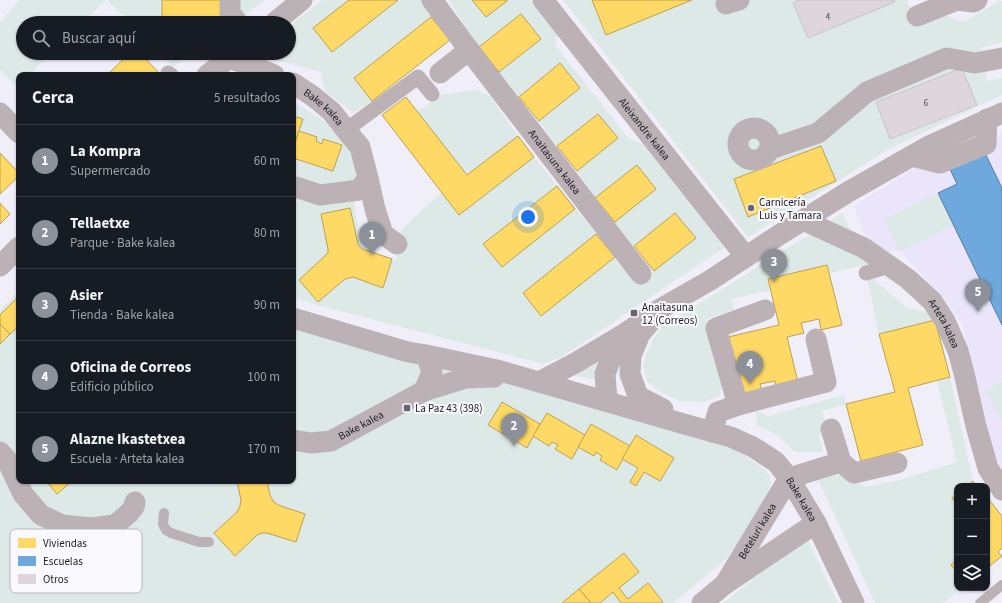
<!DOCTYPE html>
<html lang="es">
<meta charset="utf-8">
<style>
:root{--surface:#171b24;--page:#242831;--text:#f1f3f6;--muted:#9ea1a6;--line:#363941;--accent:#8c9099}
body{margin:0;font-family:"Source Sans 3",sans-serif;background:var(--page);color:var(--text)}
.controls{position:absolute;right:12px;bottom:12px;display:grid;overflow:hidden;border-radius:8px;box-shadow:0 1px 3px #0004}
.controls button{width:36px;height:36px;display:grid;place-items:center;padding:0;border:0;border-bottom:1px solid var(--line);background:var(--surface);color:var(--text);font:20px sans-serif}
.you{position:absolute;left:528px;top:217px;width:14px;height:14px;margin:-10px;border:3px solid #fff;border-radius:50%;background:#1a73e8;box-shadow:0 0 0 6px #1a73e833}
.badge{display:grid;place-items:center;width:26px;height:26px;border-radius:50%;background:var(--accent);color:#fff;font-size:13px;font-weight:700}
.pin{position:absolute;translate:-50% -33px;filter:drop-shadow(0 1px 2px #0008)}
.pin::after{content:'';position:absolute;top:21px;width:14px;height:12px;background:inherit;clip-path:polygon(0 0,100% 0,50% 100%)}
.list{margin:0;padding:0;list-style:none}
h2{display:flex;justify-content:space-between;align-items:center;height:52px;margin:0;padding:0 16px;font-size:17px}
h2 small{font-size:13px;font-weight:400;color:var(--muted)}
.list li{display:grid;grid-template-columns:26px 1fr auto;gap:12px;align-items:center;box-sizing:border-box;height:72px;padding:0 16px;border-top:1px solid var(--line)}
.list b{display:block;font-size:15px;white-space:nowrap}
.list p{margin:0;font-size:13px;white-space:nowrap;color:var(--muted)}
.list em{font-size:13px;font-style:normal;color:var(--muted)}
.icon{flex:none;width:22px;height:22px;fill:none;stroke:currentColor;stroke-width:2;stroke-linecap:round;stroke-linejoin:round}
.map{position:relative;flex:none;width:1002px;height:603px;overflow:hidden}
.search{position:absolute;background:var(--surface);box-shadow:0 1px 3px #0004;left:16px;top:16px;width:280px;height:44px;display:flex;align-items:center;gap:10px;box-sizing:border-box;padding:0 14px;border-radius:22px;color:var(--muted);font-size:15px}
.panel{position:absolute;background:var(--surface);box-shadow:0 1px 3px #0004;left:16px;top:72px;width:280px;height:412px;border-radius:8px}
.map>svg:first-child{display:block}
</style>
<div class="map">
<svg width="1002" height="603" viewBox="0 0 1002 603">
<rect width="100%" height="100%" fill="#f0eef8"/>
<polygon fill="#eae5fb" points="1002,130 1002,469 994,450 962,324 945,299 900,251 884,251 865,235 854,206 919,165 995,144"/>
<g fill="#dde9e7">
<polygon points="19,0 106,0 82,23 23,23 23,53 51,53 29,75 19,75 19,85 17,88 0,69 0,23"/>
<polygon points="107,0 265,0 234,23 130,23"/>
<polygon points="323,0 429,0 432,17 354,77 372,101 353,113 325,91 321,72 264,57 262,53 289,53 289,26"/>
<polygon points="448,0 535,0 559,30 555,45 629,139 648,145 725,247 563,356 544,364 317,305 293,297 293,102 326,122 349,146 361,168 354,206 362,246 396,261 401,230 442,192 418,112 439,95 478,90 491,97 518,136 534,157 637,284 654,272 595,198 577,171 557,146 539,121 479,47"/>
<polygon points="563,0 592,0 606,35 692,0 908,0 907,1 919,26 943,14 963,22 1001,0 1002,2 1002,42 981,48 987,81 1002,78 1002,95 889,149 748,237"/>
<polygon points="159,53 193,53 173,67"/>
<polygon points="938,193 953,226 900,251 884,219"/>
<polygon points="842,213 854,238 823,225"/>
<polygon points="812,233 873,263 830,273 827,265 769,279 771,290 732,299 734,310 707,319 723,383 719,396 704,402 680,401 660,392 647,381 643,366 646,354 652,341 662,327"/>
<polygon points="866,273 908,309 924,311 935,320 879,334"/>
<polygon points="19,291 19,481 293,481 293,320 723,435 748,458 762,467 769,475 771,482 770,489 751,522 727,558 673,603 0,603 0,310"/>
<polygon points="607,350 598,380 567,374"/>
<polygon points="950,377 973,481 967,486 957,486 957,494 952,498 957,505 957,559 951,565 957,572 957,588 962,588 943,603 875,603 818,479 847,474 865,487 900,480 957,462 937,381"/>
<polygon points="1002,382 1002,422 986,390"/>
<polygon points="844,395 846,404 822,411 826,425 819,435 823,452 794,452 777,435 757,425 756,410 768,416"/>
<polygon points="808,540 838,603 723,603 761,573"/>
</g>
<g fill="#ffd966" stroke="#bba052">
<rect x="162" y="0" width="60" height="18"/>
<polygon points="349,0 398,0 332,52 313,28"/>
<polygon points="472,0 507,0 507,1 486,17"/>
<polygon points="592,0 692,0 606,35"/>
<polygon points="521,14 541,39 499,72 479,47"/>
<polygon points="431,17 450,40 372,101 354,78"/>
<polygon points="130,53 140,53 159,73 157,75 107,75"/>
<polygon points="560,63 580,88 539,121 519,97"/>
<polygon points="406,97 467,175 518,136 534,157 459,215 382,115"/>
<polygon points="598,114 618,138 577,171 557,146"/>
<polygon points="293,116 303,119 294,145 293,144"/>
<polygon points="299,131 317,137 316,141 322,144 323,139 342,145 333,171 293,158 293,149"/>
<polygon points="821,146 836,181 748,217 734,179"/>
<polygon points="0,153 19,173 19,176 0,194"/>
<polygon points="637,165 656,189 615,222 595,198"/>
<polygon points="557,186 575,209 502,267 483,244"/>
<polygon points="0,203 10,214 0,224"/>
<polygon points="350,208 358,244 362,249 392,259 383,288 353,277 345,279 318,302 299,280 328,253 328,249 321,214"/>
<polygon points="675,213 696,238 654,271 634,246"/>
<polygon points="596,234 615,257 541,316 523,293"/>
<polygon points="827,265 842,325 821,330 819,319 801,323 804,333 787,337 798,382 776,388 775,381 760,384 763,393 739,399 724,338 779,325 768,279"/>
<polygon points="19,296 19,326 10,334 0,324 0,315"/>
<polygon points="935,320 950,377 908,388 923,445 861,461 846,404 895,392 879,334"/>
<polygon points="0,324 10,334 0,344"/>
<polygon points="502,402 540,424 527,448 511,438 513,434 507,431 505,435 488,425"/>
<polygon points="547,413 585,435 572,459 555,449 558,445 552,442 549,446 533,436"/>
<polygon points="591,424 630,446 617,470 600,460 602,456 596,452 594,456 578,447"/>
<polygon points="636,435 674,458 660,481 644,472 636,486 630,482 638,468 622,459"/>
<polygon points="46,481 72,481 57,494"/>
<polygon points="237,481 267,481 270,495 273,501 278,505 305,514 296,542 267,533 262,533 257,535 235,556 214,533 237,512 240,506 241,500"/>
<polygon points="973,481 978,486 967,486"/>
<polygon points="957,494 957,505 952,498"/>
<polygon points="987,497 1002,516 1002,548 998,552 1002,556 987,568"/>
<polygon points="624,553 639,572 619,588 628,599 648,583 663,602 661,603 621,603 613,592 600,603 591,603 579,589"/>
<polygon points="957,559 957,572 951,565"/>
<polygon points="579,589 591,603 562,603"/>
</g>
<polygon fill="#6fa8dc" stroke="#567ea4" points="984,151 1002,188 1002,325 938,193 957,184 949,167"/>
<g fill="#ded6dc" stroke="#c8c3c9">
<polygon points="799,0 894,0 895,2 808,38 793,3"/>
<polygon points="962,68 977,105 890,139 876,102"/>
</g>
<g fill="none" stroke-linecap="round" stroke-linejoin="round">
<g stroke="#bcb2b6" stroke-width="10">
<polyline points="164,513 163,524 166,530 171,533 199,542 209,542"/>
<polyline points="980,603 1002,585"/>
</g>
<g stroke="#bcb2b6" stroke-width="15">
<polyline points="168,73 171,75"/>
<polyline points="346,130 418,77 432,94"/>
<polyline points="866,273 889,266"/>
</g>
<g stroke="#bcb2b6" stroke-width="21">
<polyline points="230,0 230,13 238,23"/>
<path id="s1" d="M432,0L469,50L641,274"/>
<path id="s2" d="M543,0L746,257"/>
<polyline points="726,4 739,0"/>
<polyline points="917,16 957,0 973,2 977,0"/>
<polyline points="274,23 302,0"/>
<polyline points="229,58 255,67 274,75"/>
<polyline points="440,73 469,50"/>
<polyline points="207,75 236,53"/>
<path id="s3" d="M293,83L314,97L332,112L346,130L360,147L368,178L359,190L320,195L296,187"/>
<polyline points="0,113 19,133"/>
<circle cx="754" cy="144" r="16"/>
<polyline points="770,149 818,133 867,92 947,58 975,63 1002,58"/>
<polyline points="912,156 940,163 986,144 987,119"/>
<polyline points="368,178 375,209 383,234 397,244"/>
<path id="s4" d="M803,220L864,248L908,279L932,301L945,321L958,351L964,373L976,426L988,468L1002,490"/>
<polyline points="0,266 19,247"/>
<path id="s5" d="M293,318L408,352L426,355L497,370L539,382L691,426L731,437L753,447L776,462L789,478L816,523L854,603"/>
<polyline points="651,321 640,334 631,355 630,374 638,396 663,409"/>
<polyline points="539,382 577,362 624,334 660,309 709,281 779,235 848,192 931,145 1002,113"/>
<polyline points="424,391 466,378 494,377"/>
<polyline points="607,401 605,374 614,351 624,334"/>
<polyline points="738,405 716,328 765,310"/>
<polyline points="712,432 718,412 738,405 826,382 816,339"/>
<path id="s6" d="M293,440L311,443L331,441L424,391L432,372L426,355"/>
<polyline points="0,452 7,460 23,494 41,515 62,525 91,528 115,525 129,513 134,507 135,502"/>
<polyline points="841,462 854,473 897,463"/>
<path id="s7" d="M725,584L789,478L841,462L831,429"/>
<polyline points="702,603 725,584 816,523"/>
</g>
</g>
<g fill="#67656e" stroke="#faf9fe" stroke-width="1.5">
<circle cx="751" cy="208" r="4"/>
<rect x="630" y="309" width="8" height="8" rx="2"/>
<rect x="403" y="404" width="8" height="8" rx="2"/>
</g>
<g text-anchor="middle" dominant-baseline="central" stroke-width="4" stroke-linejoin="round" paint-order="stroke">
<g font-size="9" fill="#4d4a51">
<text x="828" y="17">4</text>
<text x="926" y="103">6</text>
</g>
<g font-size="11" fill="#1d1b23" stroke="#faf9fe">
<text stroke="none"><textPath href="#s3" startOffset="39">Bake kalea</textPath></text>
<text stroke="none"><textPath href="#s2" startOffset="164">Aleixandre kalea</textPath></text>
<text stroke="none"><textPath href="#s1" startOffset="203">Anaitasuna kalea</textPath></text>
<text stroke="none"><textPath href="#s4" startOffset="179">Arteta kalea</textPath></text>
<text stroke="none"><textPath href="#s6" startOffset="72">Bake kalea</textPath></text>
<text stroke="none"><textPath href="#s5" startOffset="551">Bake kalea</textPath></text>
<text stroke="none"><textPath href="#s7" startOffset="62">Beteluri kalea</textPath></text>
</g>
<g font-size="11" fill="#1d1b23" stroke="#faf9fe" text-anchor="start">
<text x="759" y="202">Carnicería<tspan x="759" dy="13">Luis y Tamara</tspan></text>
<text x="642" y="307">Anaitasuna<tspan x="642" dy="13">12 (Correos)</tspan></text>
<text x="415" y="408">La Paz 43 (398)</text>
</g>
</g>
<rect x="10" y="529" width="132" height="64" rx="6" fill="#faf9fe" stroke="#b8b6bc" stroke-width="1"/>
<rect x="18" y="538" width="18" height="10" fill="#ffd966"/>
<rect x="18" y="556" width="18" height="10" fill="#6fa8dc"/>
<rect x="18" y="574" width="18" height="10" fill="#ded6dc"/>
<g font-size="11" fill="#1d1b23">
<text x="43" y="547">Viviendas</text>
<text x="43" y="565">Escuelas</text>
<text x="43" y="583">Otros</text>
</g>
</svg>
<div class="controls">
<button>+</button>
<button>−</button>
<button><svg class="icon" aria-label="layers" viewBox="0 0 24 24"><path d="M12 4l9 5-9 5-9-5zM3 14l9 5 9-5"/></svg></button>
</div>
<div class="you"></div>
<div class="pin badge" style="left:372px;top:255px">1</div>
<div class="pin badge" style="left:514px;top:446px">2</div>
<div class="pin badge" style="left:774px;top:282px">3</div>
<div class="pin badge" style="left:750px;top:384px">4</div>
<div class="pin badge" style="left:978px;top:312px">5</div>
<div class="search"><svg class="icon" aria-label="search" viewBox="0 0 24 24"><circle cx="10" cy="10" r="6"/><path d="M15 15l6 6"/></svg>Buscar aquí</div>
<section class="panel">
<h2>Cerca<small>5 resultados</small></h2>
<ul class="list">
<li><span class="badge">1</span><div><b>La Kompra</b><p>Supermercado</p></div><em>60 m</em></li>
<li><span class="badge">2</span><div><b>Tellaetxe</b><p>Parque · Bake kalea</p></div><em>80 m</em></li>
<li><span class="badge">3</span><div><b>Asier</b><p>Tienda · Bake kalea</p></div><em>90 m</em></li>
<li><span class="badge">4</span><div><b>Oficina de Correos</b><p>Edificio público</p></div><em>100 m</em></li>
<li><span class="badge">5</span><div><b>Alazne Ikastetxea</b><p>Escuela · Arteta kalea</p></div><em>170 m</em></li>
</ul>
</section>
</div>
